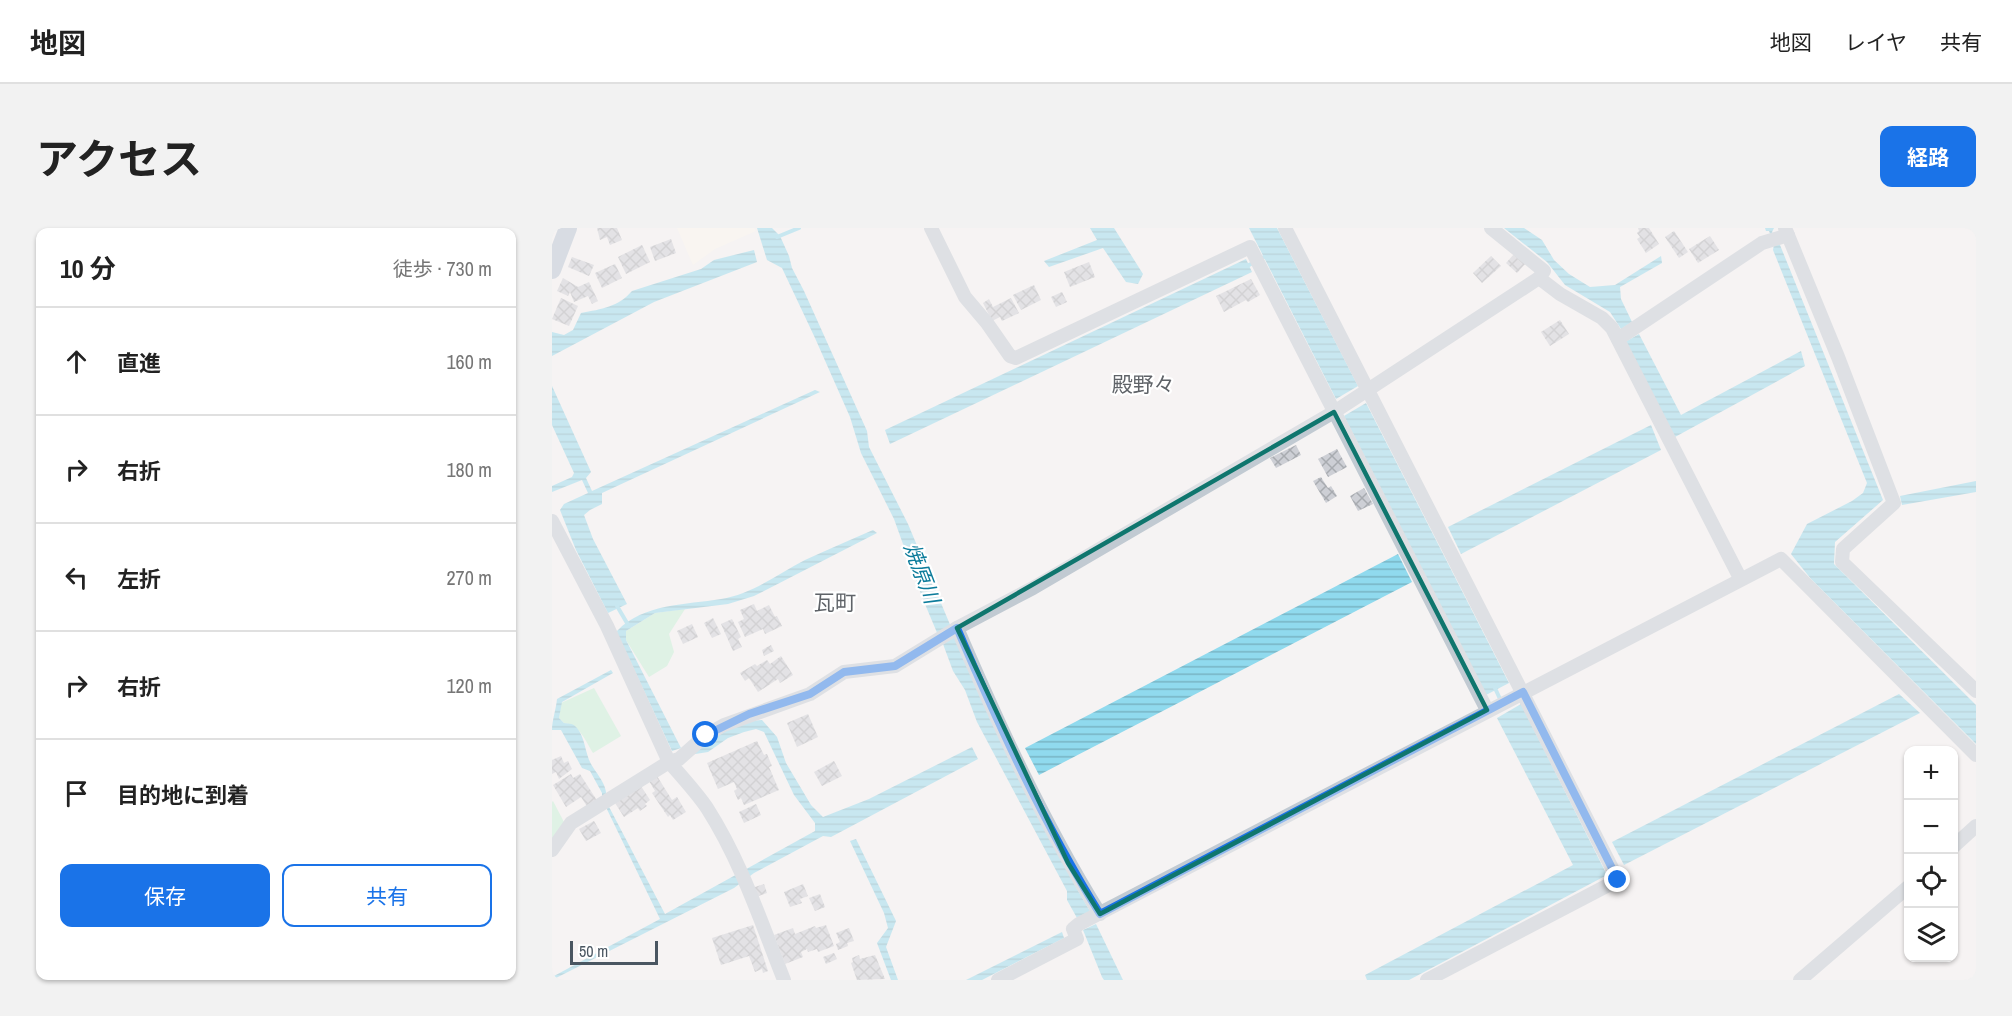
<!DOCTYPE html>
<html lang="ja">
<meta charset="utf-8">
<style>
:root{--surface:#fff;--page:#f2f2f2;--text:#222;--muted:#767676;--line:#e0e0e0;--accent:#1a73e8}
body{margin:0;font-family:"Archivo Narrow","Noto Sans JP",sans-serif;background:var(--page);color:var(--text)}
.controls{position:absolute;right:18px;bottom:18px;display:grid;overflow:hidden;border-radius:12px;box-shadow:0 2px 4px #0004}
.controls button{width:54px;height:54px;display:grid;place-items:center;padding:0;border:0;border-bottom:2px solid var(--line);background:var(--surface);color:var(--text);font:30px sans-serif}
.scale{position:absolute;left:18px;bottom:15px;width:88px;box-sizing:border-box;padding-left:6px;border:3px solid #4a5661;border-top:0;font-size:16px;line-height:21px;white-space:nowrap;color:#4a5661;-webkit-text-stroke:4px #fff;paint-order:stroke}
.stop{position:absolute;width:18px;height:18px;margin:-14px;border:4px solid #1a73e8;border-radius:50%;background:#fff}
.stop.end{background:#1a73e8;border-color:#fff;box-shadow:0 2px 6px #0008}
.list{margin:0;padding:0;list-style:none}
h2{display:flex;justify-content:space-between;align-items:center;height:78px;margin:0;padding:0 24px;font-size:26px}
h2 small{font-size:20px;font-weight:400;color:var(--muted)}
.list li{display:grid;grid-template-columns:39px 1fr auto;gap:18px;align-items:center;box-sizing:border-box;height:108px;padding:0 24px;border-top:2px solid var(--line)}
.list b{display:block;font-size:22px;white-space:nowrap}
.list em{font-size:20px;font-style:normal;color:var(--muted)}
.actions{display:flex;gap:12px;padding:18px 24px}
.actions a{flex:1;padding:14px 0;border:2px solid var(--accent);border-radius:12px;text-align:center;font-size:21px;color:var(--accent)}
.actions .main{background:var(--accent);color:#fff}
.icon{flex:none;width:33px;height:33px;fill:none;stroke:currentColor;stroke-width:2;stroke-linecap:round;stroke-linejoin:round}
.map{position:relative;flex:none;width:1424px;height:752px;overflow:hidden;border-radius:12px}
header{display:flex;align-items:center;gap:36px;box-sizing:border-box;height:84px;padding:0 30px;background:var(--surface);border-bottom:2px solid var(--line)}
header strong{font-size:28px}
nav{display:flex;gap:33px;margin-inline-start:auto;font-size:21px}
.intro{display:flex;align-items:center;justify-content:space-between;box-sizing:border-box;height:144px;padding:0 36px}
h1{margin:0;font-size:42px}
.button{padding:15px 27px;border-radius:12px;background:var(--accent);color:#fff;font-size:21px;font-weight:700}
main{display:flex;gap:36px;padding:0 36px}
aside{flex:1;background:var(--surface);border-radius:12px;box-shadow:0 2px 4px #0004}
.map>svg:first-child{display:block}
</style>
<header>
<strong>地図</strong>
<nav><a>地図</a><a>レイヤ</a><a>共有</a></nav>
</header>
<div class="intro"><h1>アクセス</h1><a class="button">経路</a></div>
<main>
<aside>
<h2>10 分<small>徒歩 · 730 m</small></h2>
<ul class="list">
<li><svg class="icon" aria-label="ahead" viewBox="0 0 24 24"><path d="M12 20V5M6 11l6-6 6 6"/></svg><div><b>直進</b></div><em>160 m</em></li>
<li><svg class="icon" aria-label="right" viewBox="0 0 24 24"><path d="M7 20v-9h11M14 6l5 5-5 5"/></svg><div><b>右折</b></div><em>180 m</em></li>
<li><svg class="icon" aria-label="left" viewBox="0 0 24 24"><path d="M17 20v-9H6M10 6l-5 5 5 5"/></svg><div><b>左折</b></div><em>270 m</em></li>
<li><svg class="icon" aria-label="right" viewBox="0 0 24 24"><path d="M7 20v-9h11M14 6l5 5-5 5"/></svg><div><b>右折</b></div><em>120 m</em></li>
<li><svg class="icon" aria-label="arrive" viewBox="0 0 24 24"><path d="M6 21V4h12l-3 4 3 4H6"/></svg><div><b>目的地に到着</b></div></li>
</ul>
<div class="actions"><a class="main">保存</a><a>共有</a></div>
</aside>
<div class="map">
<svg width="1424" height="752" viewBox="0 0 1424 752">
<defs>
<pattern id="water-rules" width="6" height="5" patternUnits="userSpaceOnUse" patternTransform="scale(1.5)"><rect width="6" height="5" fill="#90daee"/><path d="M0 2.5h6" fill="none" stroke="#78b4c4"/></pattern>
<pattern id="building-cross-hatch" width="8" height="8" patternUnits="userSpaceOnUse" patternTransform="scale(1.5)"><rect width="8" height="8" fill="#cdcfd5"/><path d="M0 0l8 8M0 8l8-8" fill="none" stroke="#a8abb0"/></pattern>
</defs>
<rect width="100%" height="100%" fill="#f5f3f3"/>
<polygon fill="#fdf9ef" points="125,0 202,0 204,3 163,21 141,37"/>
<g fill="#c3f1d5">
<polygon points="133,381 117,406 122,424 115,438 97,449 74,412 74,403 103,385"/>
<path d="M42,460L69,508L41,525C33,512 28,497 12,495L7,490L9,475Z"/>
<polygon points="1,573 13,596 0,614 0,574"/>
</g>
<g fill="url(#water-rules)">
<polygon points="205,0 220,0 228,8 237,28 240,40 252,63 315,203 317,219 356,296 399,399 386,407 370,369 342,291 309,225 298,189 263,110 230,40 215,32"/>
<polygon points="538,0 562,0 591,46 586,56 574,54 551,20 497,39 492,33 545,12"/>
<polygon points="697,0 725,0 806,158 784,171"/>
<polygon points="952,0 972,0 990,12 1002,32 1017,46 1038,59 1063,57 1109,28 1110,35 1068,59 1069,71 1080,94 1069,101 1058,84 1013,57 995,34"/>
<polygon points="1213,0 1222,0 1220,4 1225,15 1228,17 1331,272 1283,314 1282,336 1424,477 1424,516 1259,351 1239,326 1255,296 1300,273 1311,265 1315,255 1221,22 1222,16 1217,3 1214,3"/>
<path d="M202,22L205,34L102,74L0,128V104L12,107L21,102L29,85C50,81 66,79 80,63L149,41L162,32Z"/>
<polygon points="694,31 700,44 338,216 333,202"/>
<polygon points="1087,106 1129,187 1249,123 1253,138 1123,209 1073,114"/>
<polygon points="0,158 39,244 34,250 40,263 263,162 268,164 50,265 50,276 38,282 32,287 41,311 75,376 56,385 24,322 8,282 12,276 36,265 30,252 0,264 0,258 20,249 22,245 0,197"/>
<polygon points="814,175 957,455 934,467 792,188"/>
<polygon points="1099,197 1109,222 909,326 896,299"/>
<polygon points="1424,253 1424,264 1350,277 1348,268"/>
<path d="M321,302L325,305L202,368L176,376L103,385L74,403V412L129,520L120,523L73,422L66,411L65,403C92,375 134,377 169,371C200,366 226,346 253,332C275,322 298,312 321,302Z"/>
<polygon points="846,326 860,354 487,547 473,520"/>
<path d="M403,409C426,467 454,524 483,581C501,615 518,650 538,683L525,690L515,672V663L425,494L413,462L401,443L391,416Z"/>
<path d="M59,442L61,445L10,474L7,490L12,495C18,496 21,495 25,500C33,509 33,525 39,536C48,551 55,555 55,575L113,686L263,603V595L242,567L212,504L204,501L192,504L176,510L156,524L137,527C159,511 181,493 210,492L225,509L234,535L259,577L271,589L317,571L420,519L426,531L279,609L271,608L202,645L182,660L0,752V748H2L108,691L50,571V565L38,543L30,540L9,502H0C0,492 4,482 5,471Z"/>
<polygon points="1347,466 1368,485 1072,637 1060,614"/>
<polygon points="969,476 1055,647 857,752 815,752 813,747 1021,637 945,490"/>
<polygon points="304,611 344,693 334,719 346,752 339,752 325,715 336,700 332,685 298,613"/>
<polygon points="544,696 570,750 571,752 552,752 550,749 531,702"/>
<polygon points="510,704 512,710 430,752 414,752"/>
</g>
<g fill="none" stroke-linecap="round" stroke-linejoin="round">
<g stroke="#90daee" stroke-width="4">
<polyline points="225,9 247,0"/>
<polyline points="697,37 712,29"/>
<polyline points="65,378 75,395"/>
<polyline points="942,458 949,473"/>
</g>
</g>
<g fill="url(#building-cross-hatch)">
<polygon points="45,0 65,0 70,12 58,17 55,9 48,12"/>
<polygon points="1086,0 1097,0 1107,16 1094,25 1085,11 1088,9 1085,5 1087,3"/>
<polygon points="1122,3 1136,24 1127,30 1113,9"/>
<polygon points="1158,8 1167,22 1146,35 1137,21"/>
<polygon points="119,11 124,25 103,33 98,19"/>
<polygon points="90,17 98,34 74,46 66,29"/>
<polygon points="962,26 974,35 965,45 954,35"/>
<polygon points="939,28 949,38 930,55 921,45"/>
<polygon points="20,29 42,37 37,48 16,39"/>
<polygon points="537,34 543,49 518,59 512,44"/>
<polygon points="63,36 70,50 50,60 43,45"/>
<polygon points="11,50 26,59 37,54 46,73 40,76 36,68 22,74 18,64 16,68 5,63"/>
<polygon points="699,51 708,67 696,74 694,72 672,84 664,68"/>
<polygon points="482,57 489,72 469,82 461,67"/>
<polygon points="510,64 515,74 504,79 499,69"/>
<polygon points="9,70 26,78 17,98 0,91"/>
<polygon points="459,70 467,85 450,93 448,89 440,93 431,75 437,71 441,79"/>
<polygon points="1008,92 1017,106 998,118 989,104"/>
<polygon points="744,217 749,227 724,240 718,230"/>
<polygon points="785,221 795,239 776,249 766,231"/>
<polygon points="769,249 776,260 779,258 785,268 774,275 761,253"/>
<polygon points="812,260 821,276 806,283 798,268"/>
<polygon points="202,376 205,383 217,377 223,389 225,388 230,398 213,406 211,401 193,409 186,394 192,391 188,382"/>
<polygon points="161,390 169,406 160,410 152,395"/>
<polygon points="180,391 189,409 186,411 190,419 181,423 169,396"/>
<polygon points="140,396 146,409 131,416 125,403"/>
<polygon points="219,417 222,423 212,428 210,422"/>
<polygon points="229,428 241,447 228,455 226,451 206,464 197,450 193,453 188,445 203,436 205,438 215,432 218,436"/>
<polygon points="256,486 266,509 245,519 235,495"/>
<polygon points="205,513 212,527 215,526 220,538 217,539 227,562 192,577 189,570 186,572 182,563 185,561 182,554 166,561 155,535"/>
<polygon points="9,528 12,535 16,533 20,541 7,551 4,544 0,546 0,532"/>
<polygon points="282,533 290,548 270,558 262,544"/>
<polygon points="19,546 21,550 28,546 46,574 36,580 29,569 14,579 1,557"/>
<polygon points="105,548 120,572 125,569 134,584 121,592 118,587 116,589 100,565 103,563 97,553"/>
<polygon points="89,558 98,572 93,576 95,578 88,583 86,580 72,589 63,575"/>
<polygon points="204,576 209,587 192,595 187,584"/>
<polygon points="42,593 49,605 34,613 27,601"/>
<polygon points="212,656 215,665 204,669 200,660"/>
<polygon points="251,656 256,668 248,671 250,675 238,679 232,664"/>
<polygon points="268,666 273,679 263,683 257,670"/>
<polygon points="201,697 216,743 211,745 210,741 203,744 197,728 169,737 160,710"/>
<polygon points="274,697 282,718 266,724 265,721 256,724 255,721 249,724 251,729 233,736 222,707 241,700 243,706 263,698 264,700"/>
<polygon points="297,700 302,713 295,715 296,718 286,722 284,716 288,714 284,705"/>
<polygon points="282,725 285,731 274,736 271,729"/>
<polygon points="307,727 308,731 323,727 333,751 305,752 299,735 301,734 300,730"/>
</g>
<g fill="none" stroke-linecap="round" stroke-linejoin="round">
<g stroke="#c1cad2" stroke-width="14">
<polyline points="379,0 413,69 435,95 458,128 464,130 698,19 935,482"/>
<polyline points="733,0 1066,652 875,752"/>
<polyline points="1233,0 1286,129 1342,275 1291,321 1290,334 1424,463"/>
<polyline points="987,50 1008,66 1050,90 1060,100 1188,350"/>
<polyline points="1066,111 1210,15 1236,7"/>
<polyline points="0,293 55,398 117,534 127,531 154,507 172,497 258,466 292,444 343,438 405,400 481,360 782,184 987,50 992,43 939,0"/>
<path d="M405,400C447,498 492,596 548,686"/>
<polyline points="1402,618 1424,598"/>
<path d="M0,622L19,595L117,534C130,549 144,564 155,580C189,633 209,694 232,752"/>
<polyline points="446,752 525,711 521,701 527,696 1229,331 1424,527"/>
<polyline points="1248,752 1356,659"/>
</g>
<polyline stroke="#b3c2d1" stroke-width="18" points="0,42 16,0"/>
</g>
<g fill="none" stroke-linecap="round" stroke-linejoin="round">
<path stroke="#1a73e8" stroke-width="8" d="M154,507L197,486L258,466L292,444L343,438L405,400C447,498 492,596 548,686L971,464L1066,652"/>
</g>
<path d="M0 0H1424V752H0ZM782,184L935,482L548,686L516,635L405,400Z" fill="#f5f3f3" fill-opacity=".55" fill-rule="evenodd"/>
<path fill="none" stroke="#0f766e" stroke-width="4.5" stroke-linejoin="round" d="M782,184L935,482L548,686L516,635L405,400Z"/>
<g text-anchor="middle" dominant-baseline="central" stroke-width="4.5" stroke-linejoin="round" paint-order="stroke">
<g font-size="21" fill="#5f6368" stroke="#fff">
<text x="591" y="156">殿野々</text>
<text x="283" y="374">瓦町</text>
</g>
<g font-size="21" font-style="italic" fill="#0c7c9b" stroke="#fff">
<text transform="translate(370 345) rotate(69)">焼原川</text>
</g>
</g>
</svg>
<div class="controls">
<button>+</button>
<button>−</button>
<button><svg class="icon" aria-label="locate" viewBox="0 0 24 24"><circle cx="12" cy="12" r="6"/><path d="M12 2v4M12 18v4M2 12h4M18 12h4"/></svg></button>
<button><svg class="icon" aria-label="layers" viewBox="0 0 24 24"><path d="M12 4l9 5-9 5-9-5zM3 14l9 5 9-5"/></svg></button>
</div>
<div class="scale">50 m</div>
<div class="stop" style="left:154px;top:507px"></div>
<div class="stop end" style="left:1066px;top:652px"></div>
</div>
</main>
